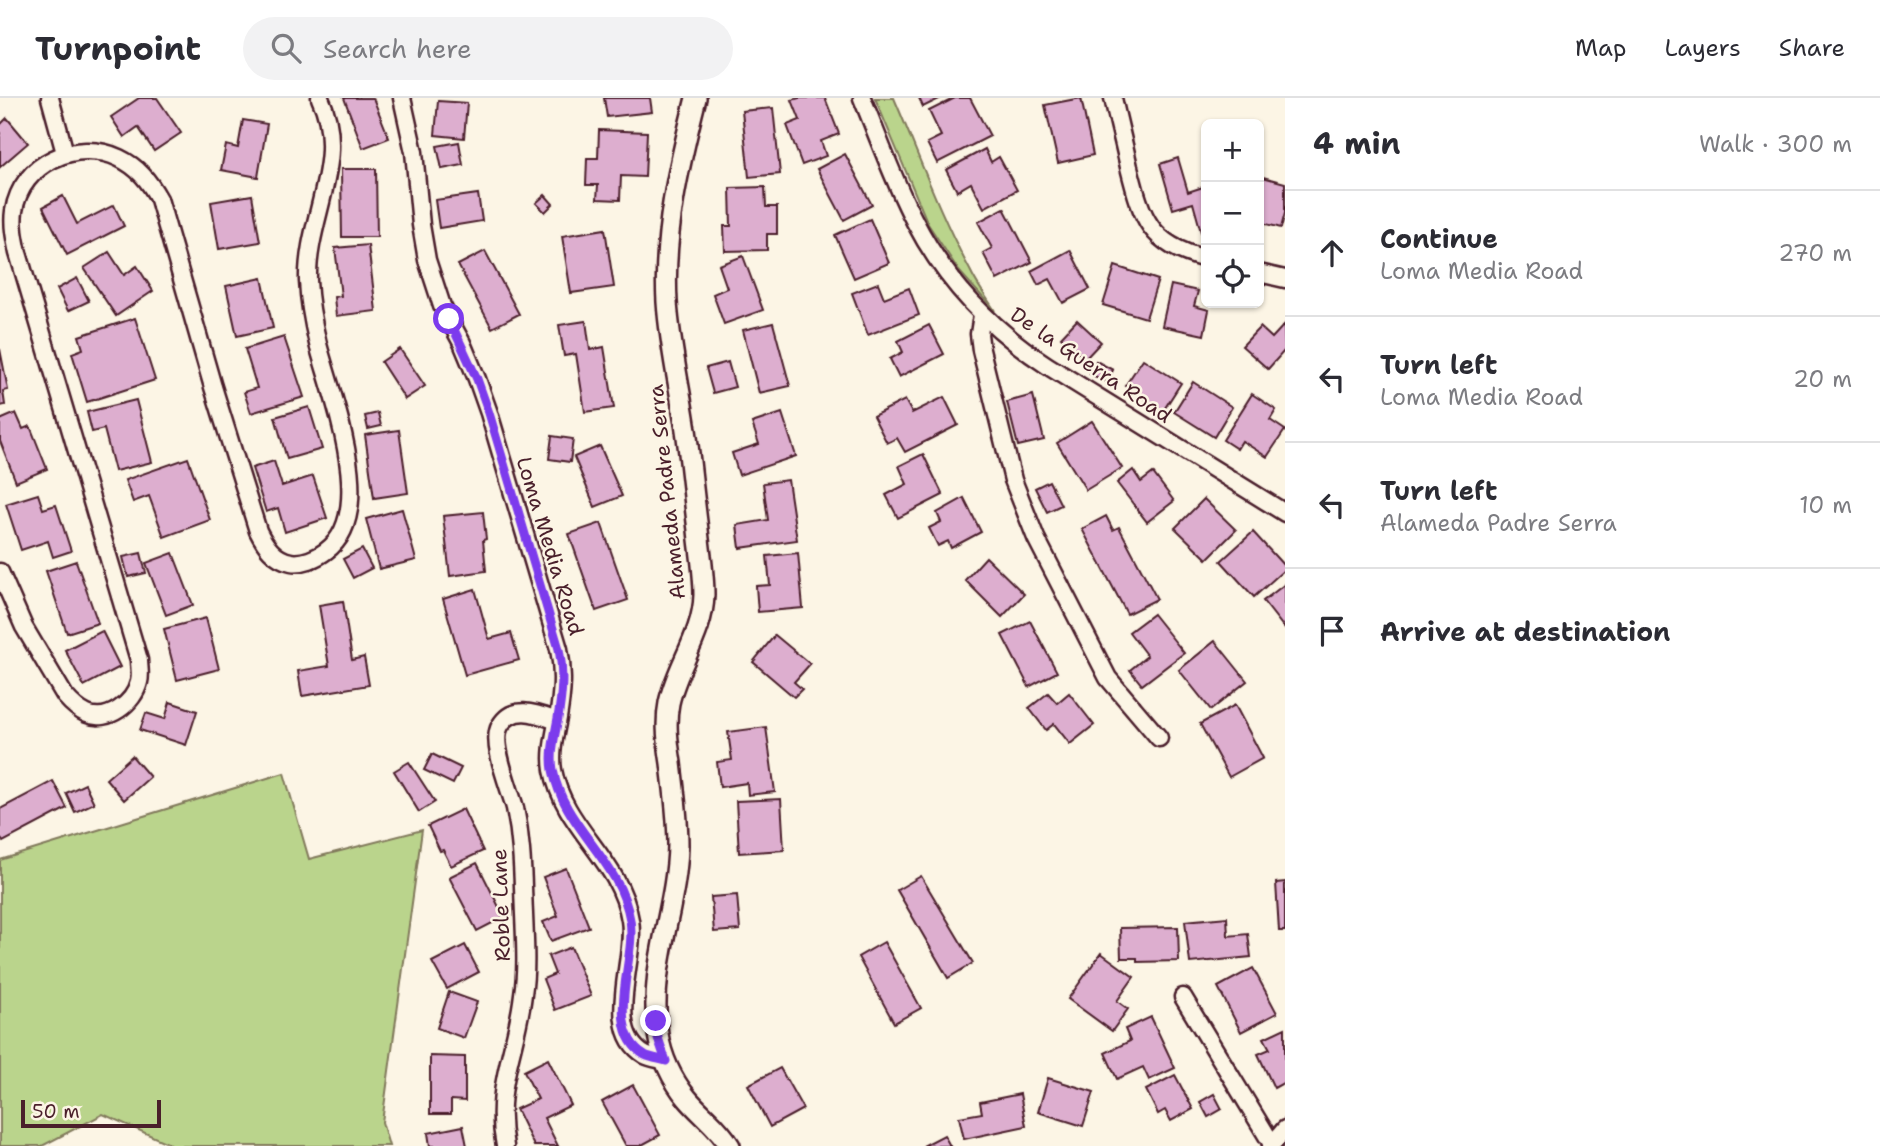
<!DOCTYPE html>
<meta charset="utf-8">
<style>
:root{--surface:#fff;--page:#f2f2f3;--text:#2b2b33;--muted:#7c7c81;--line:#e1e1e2}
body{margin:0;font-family:"Shantell Sans",sans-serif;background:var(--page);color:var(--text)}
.controls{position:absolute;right:21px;top:21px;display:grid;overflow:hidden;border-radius:10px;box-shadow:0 2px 5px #0004}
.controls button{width:63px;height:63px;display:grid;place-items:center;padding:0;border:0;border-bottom:2px solid var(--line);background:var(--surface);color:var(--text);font:35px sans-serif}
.scale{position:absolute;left:21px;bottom:18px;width:140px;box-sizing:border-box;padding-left:7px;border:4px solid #4a1f2b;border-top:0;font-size:19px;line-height:24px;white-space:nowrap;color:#4a1f2b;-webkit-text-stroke:5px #fcf5e5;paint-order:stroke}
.stop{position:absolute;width:21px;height:21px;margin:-16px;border:5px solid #7c3aed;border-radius:50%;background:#fff}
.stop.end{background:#7c3aed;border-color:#fff;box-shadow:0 2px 7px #0008}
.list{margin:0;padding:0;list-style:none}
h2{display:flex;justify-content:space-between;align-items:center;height:91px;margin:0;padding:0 28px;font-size:30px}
h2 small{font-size:23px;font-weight:400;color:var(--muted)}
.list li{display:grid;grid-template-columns:46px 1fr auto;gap:21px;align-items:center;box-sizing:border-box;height:126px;padding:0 28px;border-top:2px solid var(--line)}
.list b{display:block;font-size:26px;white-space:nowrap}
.list p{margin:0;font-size:23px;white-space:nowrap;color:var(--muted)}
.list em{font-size:23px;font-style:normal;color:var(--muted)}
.icon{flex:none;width:38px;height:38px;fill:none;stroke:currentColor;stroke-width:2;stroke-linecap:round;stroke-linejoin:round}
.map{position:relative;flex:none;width:1285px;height:1048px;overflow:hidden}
header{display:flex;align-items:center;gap:42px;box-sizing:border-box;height:98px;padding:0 35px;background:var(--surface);border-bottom:2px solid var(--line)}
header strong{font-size:33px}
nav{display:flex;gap:38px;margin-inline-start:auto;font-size:24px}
.search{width:490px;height:63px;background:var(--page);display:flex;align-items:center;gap:18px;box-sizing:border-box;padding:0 24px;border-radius:38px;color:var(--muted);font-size:26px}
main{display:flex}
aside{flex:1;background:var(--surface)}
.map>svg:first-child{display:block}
</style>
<header>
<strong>Turnpoint</strong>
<div class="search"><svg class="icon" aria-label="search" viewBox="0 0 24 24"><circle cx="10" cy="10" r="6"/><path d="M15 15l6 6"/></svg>Search here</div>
<nav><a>Map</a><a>Layers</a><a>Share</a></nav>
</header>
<main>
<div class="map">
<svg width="1285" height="1048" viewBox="0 0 1285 1048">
<rect width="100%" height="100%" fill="#fcf5e5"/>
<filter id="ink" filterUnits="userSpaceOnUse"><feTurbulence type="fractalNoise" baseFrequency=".0143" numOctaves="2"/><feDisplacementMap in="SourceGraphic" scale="14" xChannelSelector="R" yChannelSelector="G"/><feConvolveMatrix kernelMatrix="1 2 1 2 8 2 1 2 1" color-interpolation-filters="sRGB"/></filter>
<g filter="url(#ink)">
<g fill="#bad48c" stroke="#827a5c" stroke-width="2">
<path d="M875,0H894C919,58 940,117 970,172C977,187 987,200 995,213L959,173L928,126Z"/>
<polygon points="284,675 309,761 422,732 382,1024 389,1048 174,1048 103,1016 42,1048 0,1048 0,762"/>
</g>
<g fill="#ddaecf" stroke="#4a1f2b" stroke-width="2">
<polygon points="139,0 157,0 181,35 154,53 138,29 124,39 111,19"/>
<polygon points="344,0 373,0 389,40 363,50"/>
<polygon points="604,0 650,0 652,14 607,19"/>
<polygon points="799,0 825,0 839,36 821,43 826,58 802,67 787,27 800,22 792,2"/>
<polygon points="919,0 941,0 923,9"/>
<polygon points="955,0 970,0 990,38 937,65 927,45 941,38 929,13"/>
<polygon points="1081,0 1093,57 1058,65 1045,7"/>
<polygon points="438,3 467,5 464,40 435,37"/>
<polygon points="773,10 780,76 749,79 742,13"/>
<polygon points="7,20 28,45 0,69 0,27"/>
<polygon points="243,22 267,26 258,79 221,72 226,47 238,50"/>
<polygon points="599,32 647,34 645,79 621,78 620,102 597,101 598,87 586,87 587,60 598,60"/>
<polygon points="459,44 463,67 442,71 437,48"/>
<polygon points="985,51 991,64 999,59 1017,92 984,110 971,85 957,93 946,72"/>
<polygon points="845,56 872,107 844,122 817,71"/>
<polygon points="1178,60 1188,94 1206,88 1206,132 1201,134 1193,105 1173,111 1160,66"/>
<polygon points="341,71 376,71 377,139 342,139"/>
<polygon points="1259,78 1285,85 1285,115 1281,130 1259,124"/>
<polygon points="765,89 766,109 777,109 777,136 767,136 767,152 725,153 724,128 731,128 730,90"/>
<polygon points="478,96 482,123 439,130 435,102"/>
<polygon points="252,97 260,144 219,151 211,104"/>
<polygon points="545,97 553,106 545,114 536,105"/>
<polygon points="63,98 77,126 114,107 124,128 67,157 43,109"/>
<polygon points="1004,110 1032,164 997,182 983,155 992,150 978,124"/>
<polygon points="870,121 889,165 854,180 835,137"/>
<polygon points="605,131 614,189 571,195 562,138"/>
<polygon points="368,147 376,213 336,218 334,199 341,198 335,150"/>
<polygon points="1070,152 1090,191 1063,205 1050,181 1038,187 1031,173"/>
<polygon points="485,153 519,216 492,230 458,167"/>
<polygon points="109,154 124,177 137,168 153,193 116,218 84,170"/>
<polygon points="743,158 763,212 724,226 713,196 727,190 719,167"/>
<polygon points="1115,168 1158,182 1146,220 1103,207"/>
<polygon points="77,180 89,203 68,213 57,191"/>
<polygon points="262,180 273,230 237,238 226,188"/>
<polygon points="878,185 884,200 909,190 919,217 868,237 852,195"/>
<polygon points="1171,187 1198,193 1194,208 1209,212 1204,237 1162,228"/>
<polygon points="135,220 155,282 87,304 72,255 83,251 79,238"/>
<polygon points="1077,222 1101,244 1085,261 1061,239"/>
<polygon points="586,223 590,252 604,249 614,310 585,314 576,256 564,258 559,227"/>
<polygon points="773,225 790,288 759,295 743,232"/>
<polygon points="929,227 944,256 899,279 890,261 903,254 898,243"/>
<polygon points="1284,227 1285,252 1268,271 1242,248 1260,229 1272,240"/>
<polygon points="284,239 304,299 251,315 244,294 257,290 245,251"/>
<polygon points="0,251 8,292 3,293 5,307 0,308"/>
<polygon points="400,251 425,288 405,301 381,264"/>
<polygon points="1143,261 1181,285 1163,313 1125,288"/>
<polygon points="1096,263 1113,272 1107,284 1090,276"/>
<polygon points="728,264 735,289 713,295 706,270"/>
<polygon points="1193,284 1232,309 1214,339 1174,314"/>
<polygon points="1252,296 1276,312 1270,322 1285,332 1267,359 1242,343 1237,351 1223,342"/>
<polygon points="1033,297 1044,342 1018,348 1007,304"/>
<polygon points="944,299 958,327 905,354 897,340 887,345 873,318 905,302 912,315"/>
<polygon points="136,302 152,364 115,373 104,331 92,334 87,314"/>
<polygon points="309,309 322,351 287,361 275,319"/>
<polygon points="16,315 23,331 30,328 47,371 16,384 0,343 0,322"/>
<polygon points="378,315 381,328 368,331 365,318"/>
<polygon points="782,315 796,358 739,377 732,355 759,346 752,325"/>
<polygon points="1092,323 1122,370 1086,392 1057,345"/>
<polygon points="399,332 408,395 374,400 365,337"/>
<polygon points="552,338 573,341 570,364 549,361"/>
<polygon points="600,348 622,398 595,409 574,359"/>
<polygon points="923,356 943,397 898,420 886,397 907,386 899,368"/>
<polygon points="188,360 210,422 164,439 149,398 133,404 125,382"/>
<polygon points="274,363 282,388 313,378 327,420 285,434 278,410 266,414 252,370"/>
<polygon points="1133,372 1141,384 1153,375 1174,403 1147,424 1117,385"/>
<polygon points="788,382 797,442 740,450 737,427 768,422 763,385"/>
<polygon points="1049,383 1061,407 1047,414 1035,390"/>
<polygon points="38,396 43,411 56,407 71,453 53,459 48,443 21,452 6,406"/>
<polygon points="964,400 981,434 951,450 948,443 938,448 929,430 941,424 937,415"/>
<polygon points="1204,401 1236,432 1207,461 1175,430"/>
<polygon points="402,411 416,462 379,471 366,421"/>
<polygon points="483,414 486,441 483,442 486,473 450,478 443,418"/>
<polygon points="1106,418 1113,432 1119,429 1157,501 1127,516 1082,431"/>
<polygon points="601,425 628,502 596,513 569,436"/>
<polygon points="1253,434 1285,469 1285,471 1254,499 1221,463"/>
<polygon points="362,451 372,470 353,480 343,461"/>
<polygon points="141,455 146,475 128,479 123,459"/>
<polygon points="173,455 193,507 166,517 146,465"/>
<polygon points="798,455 803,510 758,514 756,488 770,487 767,458"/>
<polygon points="986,459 1024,496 1002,519 965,482"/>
<polygon points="76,463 98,525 67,535 46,473"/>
<polygon points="1285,486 1285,531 1263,503"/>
<polygon points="475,491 489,541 511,535 519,562 465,577 443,501"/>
<polygon points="343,503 352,562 364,559 369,587 302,598 298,573 329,568 319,507"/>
<polygon points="1153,516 1184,555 1142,587 1130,572 1147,558 1129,534"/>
<polygon points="206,520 219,571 177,582 164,531"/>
<polygon points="1030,523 1057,574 1029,589 1002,537"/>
<polygon points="102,533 120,569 84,588 65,552"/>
<polygon points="775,537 810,566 794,584 802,591 794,599 753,564"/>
<polygon points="1215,543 1247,583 1211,612 1179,572"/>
<polygon points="1048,595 1057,605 1069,595 1094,627 1070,646 1054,626 1046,632 1029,610"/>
<polygon points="170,604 197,613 186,647 140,632 146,615 165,621"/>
<polygon points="1235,607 1263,660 1229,679 1200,626"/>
<polygon points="766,629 775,694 748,697 747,685 720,689 717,664 732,662 728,634"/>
<polygon points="432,656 461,670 453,686 424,672"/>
<polygon points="132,658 150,679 124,702 106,681"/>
<polygon points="409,664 435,704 419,714 394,673"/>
<polygon points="53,683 67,710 3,744 0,739 0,711"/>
<polygon points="85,686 94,705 75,714 66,695"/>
<polygon points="781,701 784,752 739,755 736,703"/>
<polygon points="463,711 483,753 451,768 443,752 440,753 428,728"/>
<polygon points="477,765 504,819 477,833 449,779"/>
<polygon points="566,770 589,829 551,843 543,824 558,818 543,779"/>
<polygon points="921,778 973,865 948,880 897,792"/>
<polygon points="1285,784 1285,833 1279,833 1276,785"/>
<polygon points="737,797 740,832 714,834 711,799"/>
<polygon points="1227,819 1228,838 1248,836 1251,859 1190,865 1185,823"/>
<polygon points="1178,829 1179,863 1137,864 1137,860 1121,860 1120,830"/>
<polygon points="884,844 921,910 894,925 858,859"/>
<polygon points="465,847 479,874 447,891 432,864"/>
<polygon points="571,849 591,898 555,912 543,881 555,876 548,858"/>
<polygon points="1101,855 1134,879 1117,903 1128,911 1112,933 1068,901"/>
<polygon points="1253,870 1277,915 1241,934 1218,889"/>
<polygon points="449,894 477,904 464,940 437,930"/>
<polygon points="1151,919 1175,970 1149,982 1143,969 1117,981 1105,955 1130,943 1125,931"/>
<polygon points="1285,930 1285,984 1274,990 1258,956 1270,951 1264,940"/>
<polygon points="430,958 465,959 465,1003 451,1002 451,1016 430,1016"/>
<polygon points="548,961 571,1007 544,1020 558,1048 534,1048 516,1011 538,1001 524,973"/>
<polygon points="780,970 803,1011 770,1029 748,987"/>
<polygon points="1175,977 1193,1011 1171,1023 1165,1012 1158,1016 1146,992"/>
<polygon points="1048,980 1094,994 1083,1028 1038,1014"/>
<polygon points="633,987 660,1037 640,1048 626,1048 602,1004"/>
<polygon points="1020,996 1026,1028 964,1041 959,1019 982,1015 980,1004"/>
<polygon points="1214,996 1222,1011 1208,1019 1200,1004"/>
<polygon points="463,1028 467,1048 430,1048 428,1035"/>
<polygon points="944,1037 950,1048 923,1048"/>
</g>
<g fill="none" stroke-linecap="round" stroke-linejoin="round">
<g stroke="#4a1f2b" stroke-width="21">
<g id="minor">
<polyline points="50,0 65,55"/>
<path d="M402,0L414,54L421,127L427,162L442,208L462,245L477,281L489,315L559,551C564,575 562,596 558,620C555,637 550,654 553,672C564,731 620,761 630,822C637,861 602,932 645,957C651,960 659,961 666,963"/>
<path d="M862,0C879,41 894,84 915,124C946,184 991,231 1048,268L1285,415"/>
<path d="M1113,0C1118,23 1124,46 1129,69C1142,121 1149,146 1206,161"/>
<polyline points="1259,175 1285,181"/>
<polyline points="982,217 979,236 981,252 1013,382 1036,440 1108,580 1159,640"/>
<path d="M0,474L24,529L65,598C71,605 78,612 87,616C108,625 134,605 139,584C141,577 139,569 139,562L18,155C15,141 12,127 14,113C21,65 77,40 119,60C138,69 149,83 159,101L213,289L258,433C265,447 274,461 291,464C303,466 317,460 326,453C379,415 331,297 318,246C313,225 309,204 308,183C306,121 349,61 320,0"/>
<polyline points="1183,899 1272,1046"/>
<path d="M505,1048C493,990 517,951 523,896C527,870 525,843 524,816C523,795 523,774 521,752C520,739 518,724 515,710C510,691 490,645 500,628C513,605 538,616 557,623"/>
<polyline points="1271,1048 1285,1031"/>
</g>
</g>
<g stroke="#4a1f2b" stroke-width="24">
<path id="tertiary" d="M696,0C679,67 663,135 667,204C670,250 681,294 687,339C691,370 694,401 698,432C700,453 704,475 704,497C703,537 677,567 669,605C665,625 668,646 671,665C674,692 678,719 678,747C677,811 648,868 658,936C661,958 672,982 687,1000C701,1017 719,1029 730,1048"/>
</g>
<use href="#minor" stroke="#fcf5e5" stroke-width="16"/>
<use href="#tertiary" stroke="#fcf5e5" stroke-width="19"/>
</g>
</g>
<g fill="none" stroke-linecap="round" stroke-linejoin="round" filter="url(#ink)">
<path stroke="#7c3aed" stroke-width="9" d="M449,221L477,281L489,315L559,551C564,575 562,596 558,620C555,637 550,654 553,672C564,731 620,761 630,822C637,861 602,932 645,957C651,960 659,961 666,963L658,940L656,923"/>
</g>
<g text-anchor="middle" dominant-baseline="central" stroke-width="5" stroke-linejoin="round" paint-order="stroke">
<g font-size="21" fill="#4a1f2b" stroke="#fcf5e5">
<text transform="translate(1091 267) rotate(34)">De la Guerra Road</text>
<text transform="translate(667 394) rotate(-96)">Alameda Padre Serra</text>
<text transform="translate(550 448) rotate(73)">Loma Media Road</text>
<text transform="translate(501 807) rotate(-92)">Roble Lane</text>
</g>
</g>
</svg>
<div class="controls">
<button>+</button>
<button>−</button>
<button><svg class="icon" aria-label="locate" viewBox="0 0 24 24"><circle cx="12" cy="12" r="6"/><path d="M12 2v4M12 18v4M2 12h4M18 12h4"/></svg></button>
</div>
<div class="scale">50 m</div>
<div class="stop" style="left:449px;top:221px"></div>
<div class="stop end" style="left:656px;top:923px"></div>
</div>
<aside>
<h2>4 min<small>Walk · 300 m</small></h2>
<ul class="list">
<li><svg class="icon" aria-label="ahead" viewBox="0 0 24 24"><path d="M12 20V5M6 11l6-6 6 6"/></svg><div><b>Continue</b><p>Loma Media Road</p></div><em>270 m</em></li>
<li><svg class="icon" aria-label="left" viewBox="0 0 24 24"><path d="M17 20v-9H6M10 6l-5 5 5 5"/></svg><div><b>Turn left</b><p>Loma Media Road</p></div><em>20 m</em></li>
<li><svg class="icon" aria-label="left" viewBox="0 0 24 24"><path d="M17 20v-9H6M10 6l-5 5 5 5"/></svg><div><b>Turn left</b><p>Alameda Padre Serra</p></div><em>10 m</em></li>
<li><svg class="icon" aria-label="arrive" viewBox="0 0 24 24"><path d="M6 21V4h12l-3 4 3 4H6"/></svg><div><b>Arrive at destination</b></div></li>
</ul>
</aside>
</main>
